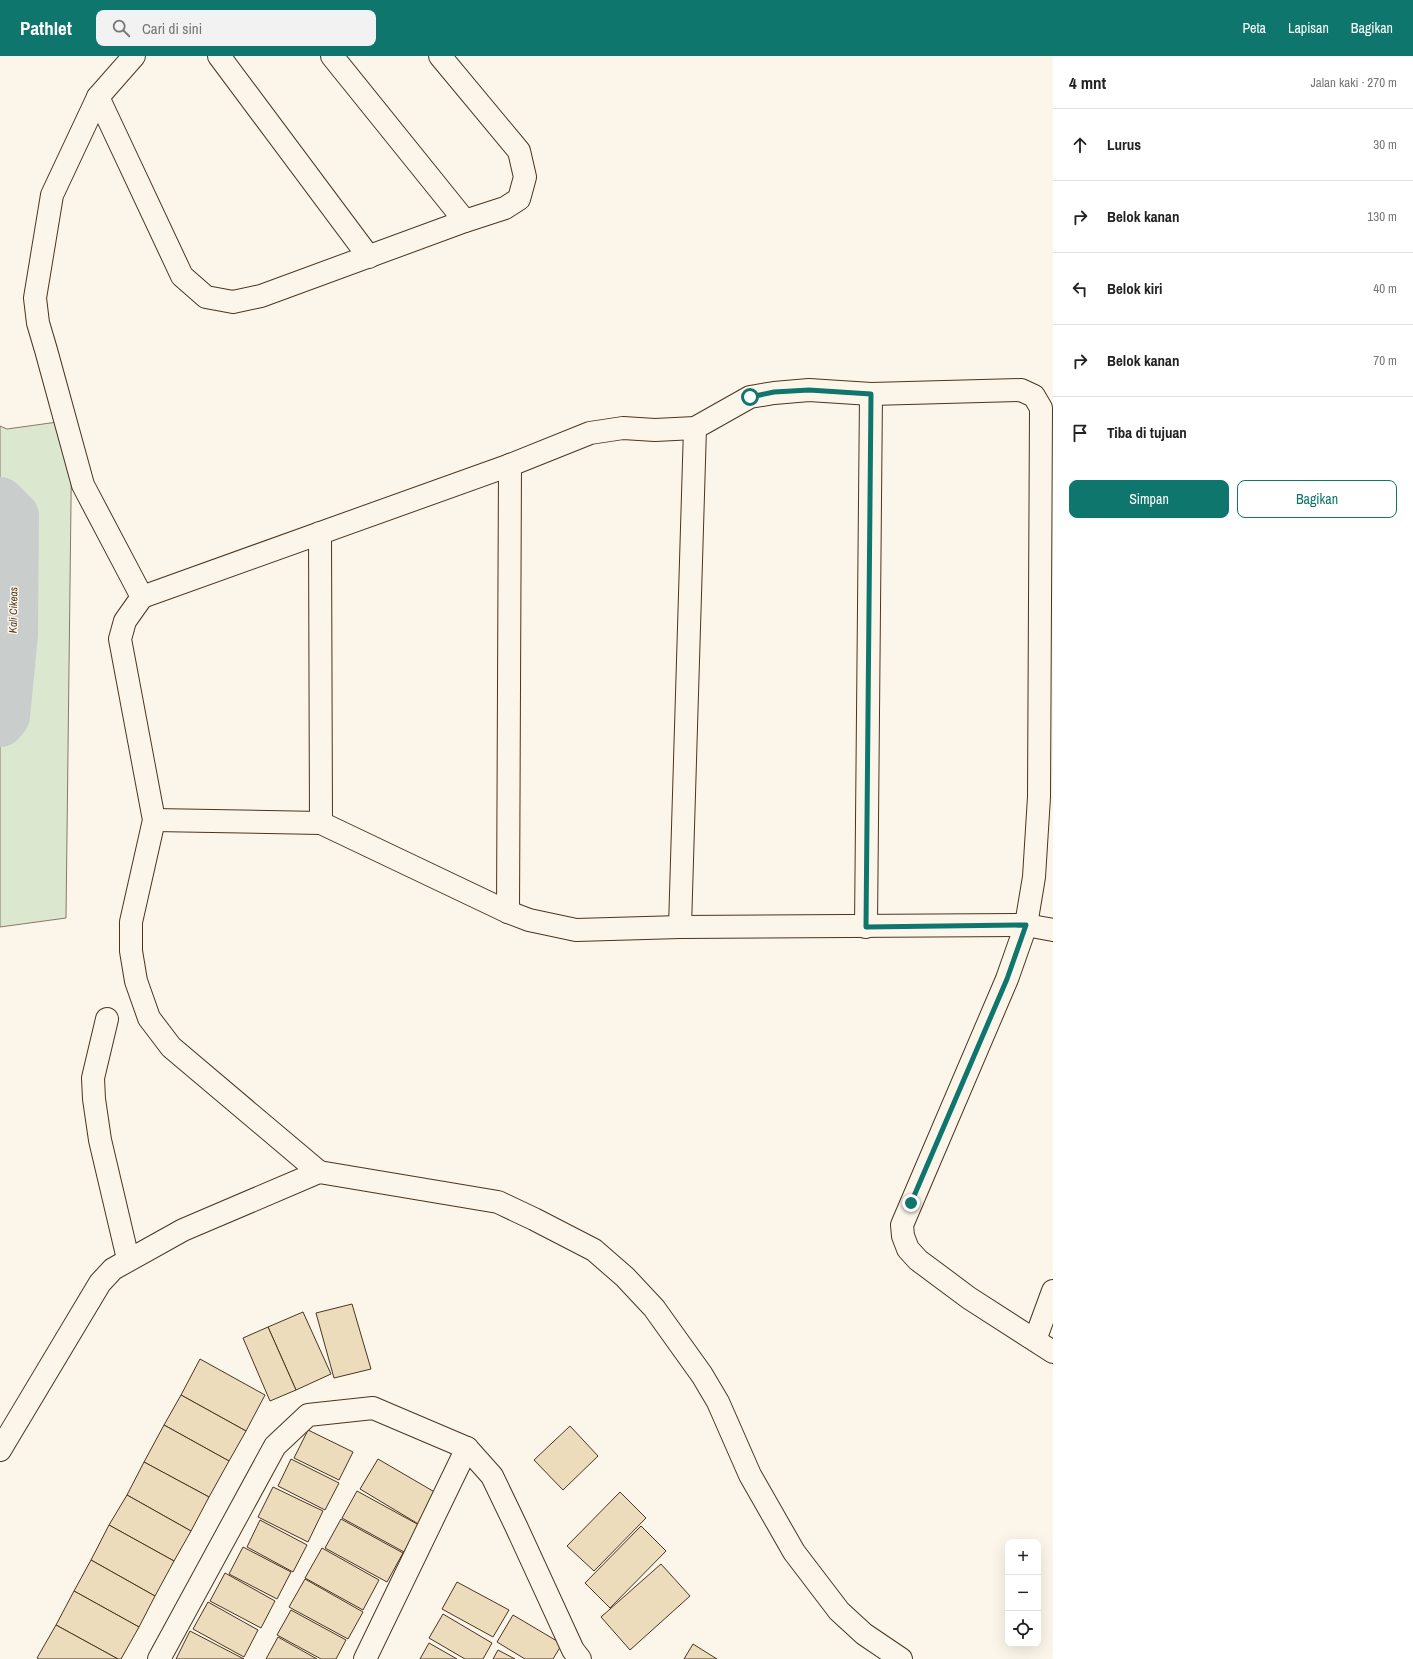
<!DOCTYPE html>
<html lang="id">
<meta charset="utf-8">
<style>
:root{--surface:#fff;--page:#f2f2f2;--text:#222;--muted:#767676;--line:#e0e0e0;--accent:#0f766e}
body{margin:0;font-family:"Archivo Narrow",sans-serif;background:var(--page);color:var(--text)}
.controls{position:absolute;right:12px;bottom:12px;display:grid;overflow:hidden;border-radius:8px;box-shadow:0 4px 16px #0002}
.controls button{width:36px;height:36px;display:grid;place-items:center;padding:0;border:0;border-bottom:1px solid var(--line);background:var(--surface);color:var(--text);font:20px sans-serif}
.stop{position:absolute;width:12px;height:12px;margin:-9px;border:3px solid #0f766e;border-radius:50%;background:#fff}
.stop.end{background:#0f766e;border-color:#fff;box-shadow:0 1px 4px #0008}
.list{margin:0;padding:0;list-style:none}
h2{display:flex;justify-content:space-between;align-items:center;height:52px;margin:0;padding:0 16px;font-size:17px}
h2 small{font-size:13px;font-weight:400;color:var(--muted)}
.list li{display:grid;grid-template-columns:26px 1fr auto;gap:12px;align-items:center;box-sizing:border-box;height:72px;padding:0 16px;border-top:1px solid var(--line)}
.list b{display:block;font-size:15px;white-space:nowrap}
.list em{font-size:13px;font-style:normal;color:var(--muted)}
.actions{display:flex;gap:8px;padding:12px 16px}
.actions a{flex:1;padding:9px 0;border:1px solid var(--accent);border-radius:8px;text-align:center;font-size:14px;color:var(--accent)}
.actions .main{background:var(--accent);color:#fff}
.icon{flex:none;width:22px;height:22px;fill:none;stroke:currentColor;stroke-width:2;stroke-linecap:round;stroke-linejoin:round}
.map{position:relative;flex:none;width:1053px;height:1603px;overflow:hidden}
header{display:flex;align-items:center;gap:24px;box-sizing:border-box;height:56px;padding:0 20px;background:var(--accent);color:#fff}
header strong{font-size:19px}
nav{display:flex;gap:22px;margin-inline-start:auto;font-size:14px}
.search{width:280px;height:36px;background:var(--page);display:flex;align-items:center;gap:10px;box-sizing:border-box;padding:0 14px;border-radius:8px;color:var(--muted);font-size:15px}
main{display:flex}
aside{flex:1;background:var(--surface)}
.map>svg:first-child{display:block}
</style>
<header>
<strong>Pathlet</strong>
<div class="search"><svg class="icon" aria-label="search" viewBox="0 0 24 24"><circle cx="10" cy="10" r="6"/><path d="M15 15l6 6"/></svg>Cari di sini</div>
<nav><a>Peta</a><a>Lapisan</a><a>Bagikan</a></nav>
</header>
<main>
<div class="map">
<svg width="1053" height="1603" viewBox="0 0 1053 1603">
<rect width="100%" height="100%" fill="#fbf6e9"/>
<polygon fill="#dce7d0" stroke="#887966" points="72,364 66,862 0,871 0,370 7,373"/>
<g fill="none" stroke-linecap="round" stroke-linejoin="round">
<polyline stroke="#c9cecd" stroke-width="50" points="0,446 14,460 13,579 5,660 0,666"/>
</g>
<g fill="#ecdcbc" stroke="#4a3520">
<polygon points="352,1248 371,1313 334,1322 316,1257"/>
<polygon points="303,1256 331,1318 296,1334 268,1271"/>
<polygon points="268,1271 296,1334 270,1345 243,1282"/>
<polygon points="200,1303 265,1339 246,1375 181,1339"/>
<polygon points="181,1339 246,1375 229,1405 164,1369"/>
<polygon points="164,1369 229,1405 209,1441 144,1406"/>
<polygon points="570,1370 598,1400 563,1434 534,1404"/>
<polygon points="308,1374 353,1396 339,1424 294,1402"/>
<polygon points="291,1403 339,1427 325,1454 278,1430"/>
<polygon points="378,1403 438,1438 420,1469 360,1433"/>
<polygon points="144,1406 209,1441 191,1475 127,1439"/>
<polygon points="273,1431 323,1455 308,1486 258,1461"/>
<polygon points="357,1435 419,1469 404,1496 342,1462"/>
<polygon points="620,1436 646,1462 594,1515 567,1490"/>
<polygon points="127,1439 191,1475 174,1505 109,1469"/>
<polygon points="341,1463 403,1497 387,1526 325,1492"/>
<polygon points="260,1464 307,1489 293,1516 247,1491"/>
<polygon points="109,1469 174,1505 155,1540 91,1504"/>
<polygon points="641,1470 666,1495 610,1552 585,1527"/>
<polygon points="243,1491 291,1516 277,1543 229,1518"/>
<polygon points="322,1492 379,1524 363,1554 305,1522"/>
<polygon points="91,1504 155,1540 139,1571 74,1535"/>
<polygon points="661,1508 690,1540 630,1594 601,1561"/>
<polygon points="225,1517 275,1545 261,1572 210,1545"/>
<polygon points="305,1523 363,1556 348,1583 289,1551"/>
<polygon points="457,1526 509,1554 493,1581 442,1553"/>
<polygon points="74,1535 139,1571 121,1603 118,1603 56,1569"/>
<polygon points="208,1546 258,1574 244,1601 193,1573"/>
<polygon points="291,1554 346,1584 336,1603 321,1603 277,1579"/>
<polygon points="443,1558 492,1587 483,1603 465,1603 429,1582"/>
<polygon points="513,1559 562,1588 553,1603 525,1603 497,1586"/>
<polygon points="56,1569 118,1603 39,1603 37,1602"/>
<polygon points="190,1575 244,1603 176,1603"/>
<polygon points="278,1581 317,1603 266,1603"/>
<polygon points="429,1587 457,1603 420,1603"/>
<polygon points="693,1588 717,1603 684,1603"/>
<polygon points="498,1594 515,1603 493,1603"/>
</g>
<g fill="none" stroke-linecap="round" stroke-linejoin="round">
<g stroke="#4a3520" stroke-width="24">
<g id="street">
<polyline points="134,0 98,41 52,139 35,242 38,267 46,294 83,429 142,541"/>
<polyline points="219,0 369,201"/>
<polyline points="332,0 465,165"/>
<polyline points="98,41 182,220 206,241 233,246 261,240 465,165 505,152 519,143 525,121 519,95 440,0"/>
<polyline points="320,477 321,767"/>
<polyline points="154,764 321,767 508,856 529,864 576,874 680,871 1026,869 1053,874"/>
<polyline points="508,856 510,409"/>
<polyline points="680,871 695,372"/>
<polyline points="866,871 871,338"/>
<polyline points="107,963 93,1022 94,1043 100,1084 128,1203"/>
<polyline points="319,1116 171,991 149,962 136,925 131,895 131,866 154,764 120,583 125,565 142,541 510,409 590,377 623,372 655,374 695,372 750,341 774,337 809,334 871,338 1021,334 1034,340 1041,352 1039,741 1034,821 1026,869 1007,923 902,1169 903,1180 908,1193 918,1204 969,1242 1053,1296"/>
<polyline points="1035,1284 1053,1235"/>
<polyline points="0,1394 100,1227 113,1213 183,1174 319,1116 498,1146 534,1163 594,1194 625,1221 654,1252 702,1319 718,1346 750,1419 794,1496 839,1555 864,1578 901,1603"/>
<polyline points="159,1603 275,1390 308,1359 373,1352 467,1392 492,1420 516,1470 573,1594 580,1603"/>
<polyline points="365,1603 467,1392"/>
</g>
</g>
<use href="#street" stroke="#fbf6e9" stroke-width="22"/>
</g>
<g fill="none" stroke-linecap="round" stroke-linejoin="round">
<polyline stroke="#0f766e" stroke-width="5" points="750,341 774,336 809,334 871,338 866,871 1026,869 1007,923 911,1147"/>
</g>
<g text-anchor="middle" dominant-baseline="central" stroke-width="3" stroke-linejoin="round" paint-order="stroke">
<g font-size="11" font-style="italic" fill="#4a3520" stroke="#fbf6e9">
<text transform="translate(13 554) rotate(-89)">Kali Cikeas</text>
</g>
</g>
</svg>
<div class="controls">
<button>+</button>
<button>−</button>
<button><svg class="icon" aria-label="locate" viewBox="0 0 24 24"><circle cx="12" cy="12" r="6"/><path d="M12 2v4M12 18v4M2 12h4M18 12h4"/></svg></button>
</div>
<div class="stop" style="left:750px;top:341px"></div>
<div class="stop end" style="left:911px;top:1147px"></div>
</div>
<aside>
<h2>4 mnt<small>Jalan kaki · 270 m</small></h2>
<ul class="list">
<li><svg class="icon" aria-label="ahead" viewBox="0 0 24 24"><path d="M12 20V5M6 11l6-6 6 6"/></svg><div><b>Lurus</b></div><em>30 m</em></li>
<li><svg class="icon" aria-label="right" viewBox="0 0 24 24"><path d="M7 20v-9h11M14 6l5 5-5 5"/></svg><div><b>Belok kanan</b></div><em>130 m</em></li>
<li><svg class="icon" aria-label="left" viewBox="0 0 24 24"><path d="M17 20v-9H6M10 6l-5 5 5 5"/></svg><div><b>Belok kiri</b></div><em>40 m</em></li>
<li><svg class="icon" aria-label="right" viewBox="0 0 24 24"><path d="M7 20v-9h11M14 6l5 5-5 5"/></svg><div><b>Belok kanan</b></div><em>70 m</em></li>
<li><svg class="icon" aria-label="arrive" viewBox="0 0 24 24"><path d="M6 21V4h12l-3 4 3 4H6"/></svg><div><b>Tiba di tujuan</b></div></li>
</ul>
<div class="actions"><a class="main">Simpan</a><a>Bagikan</a></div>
</aside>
</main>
